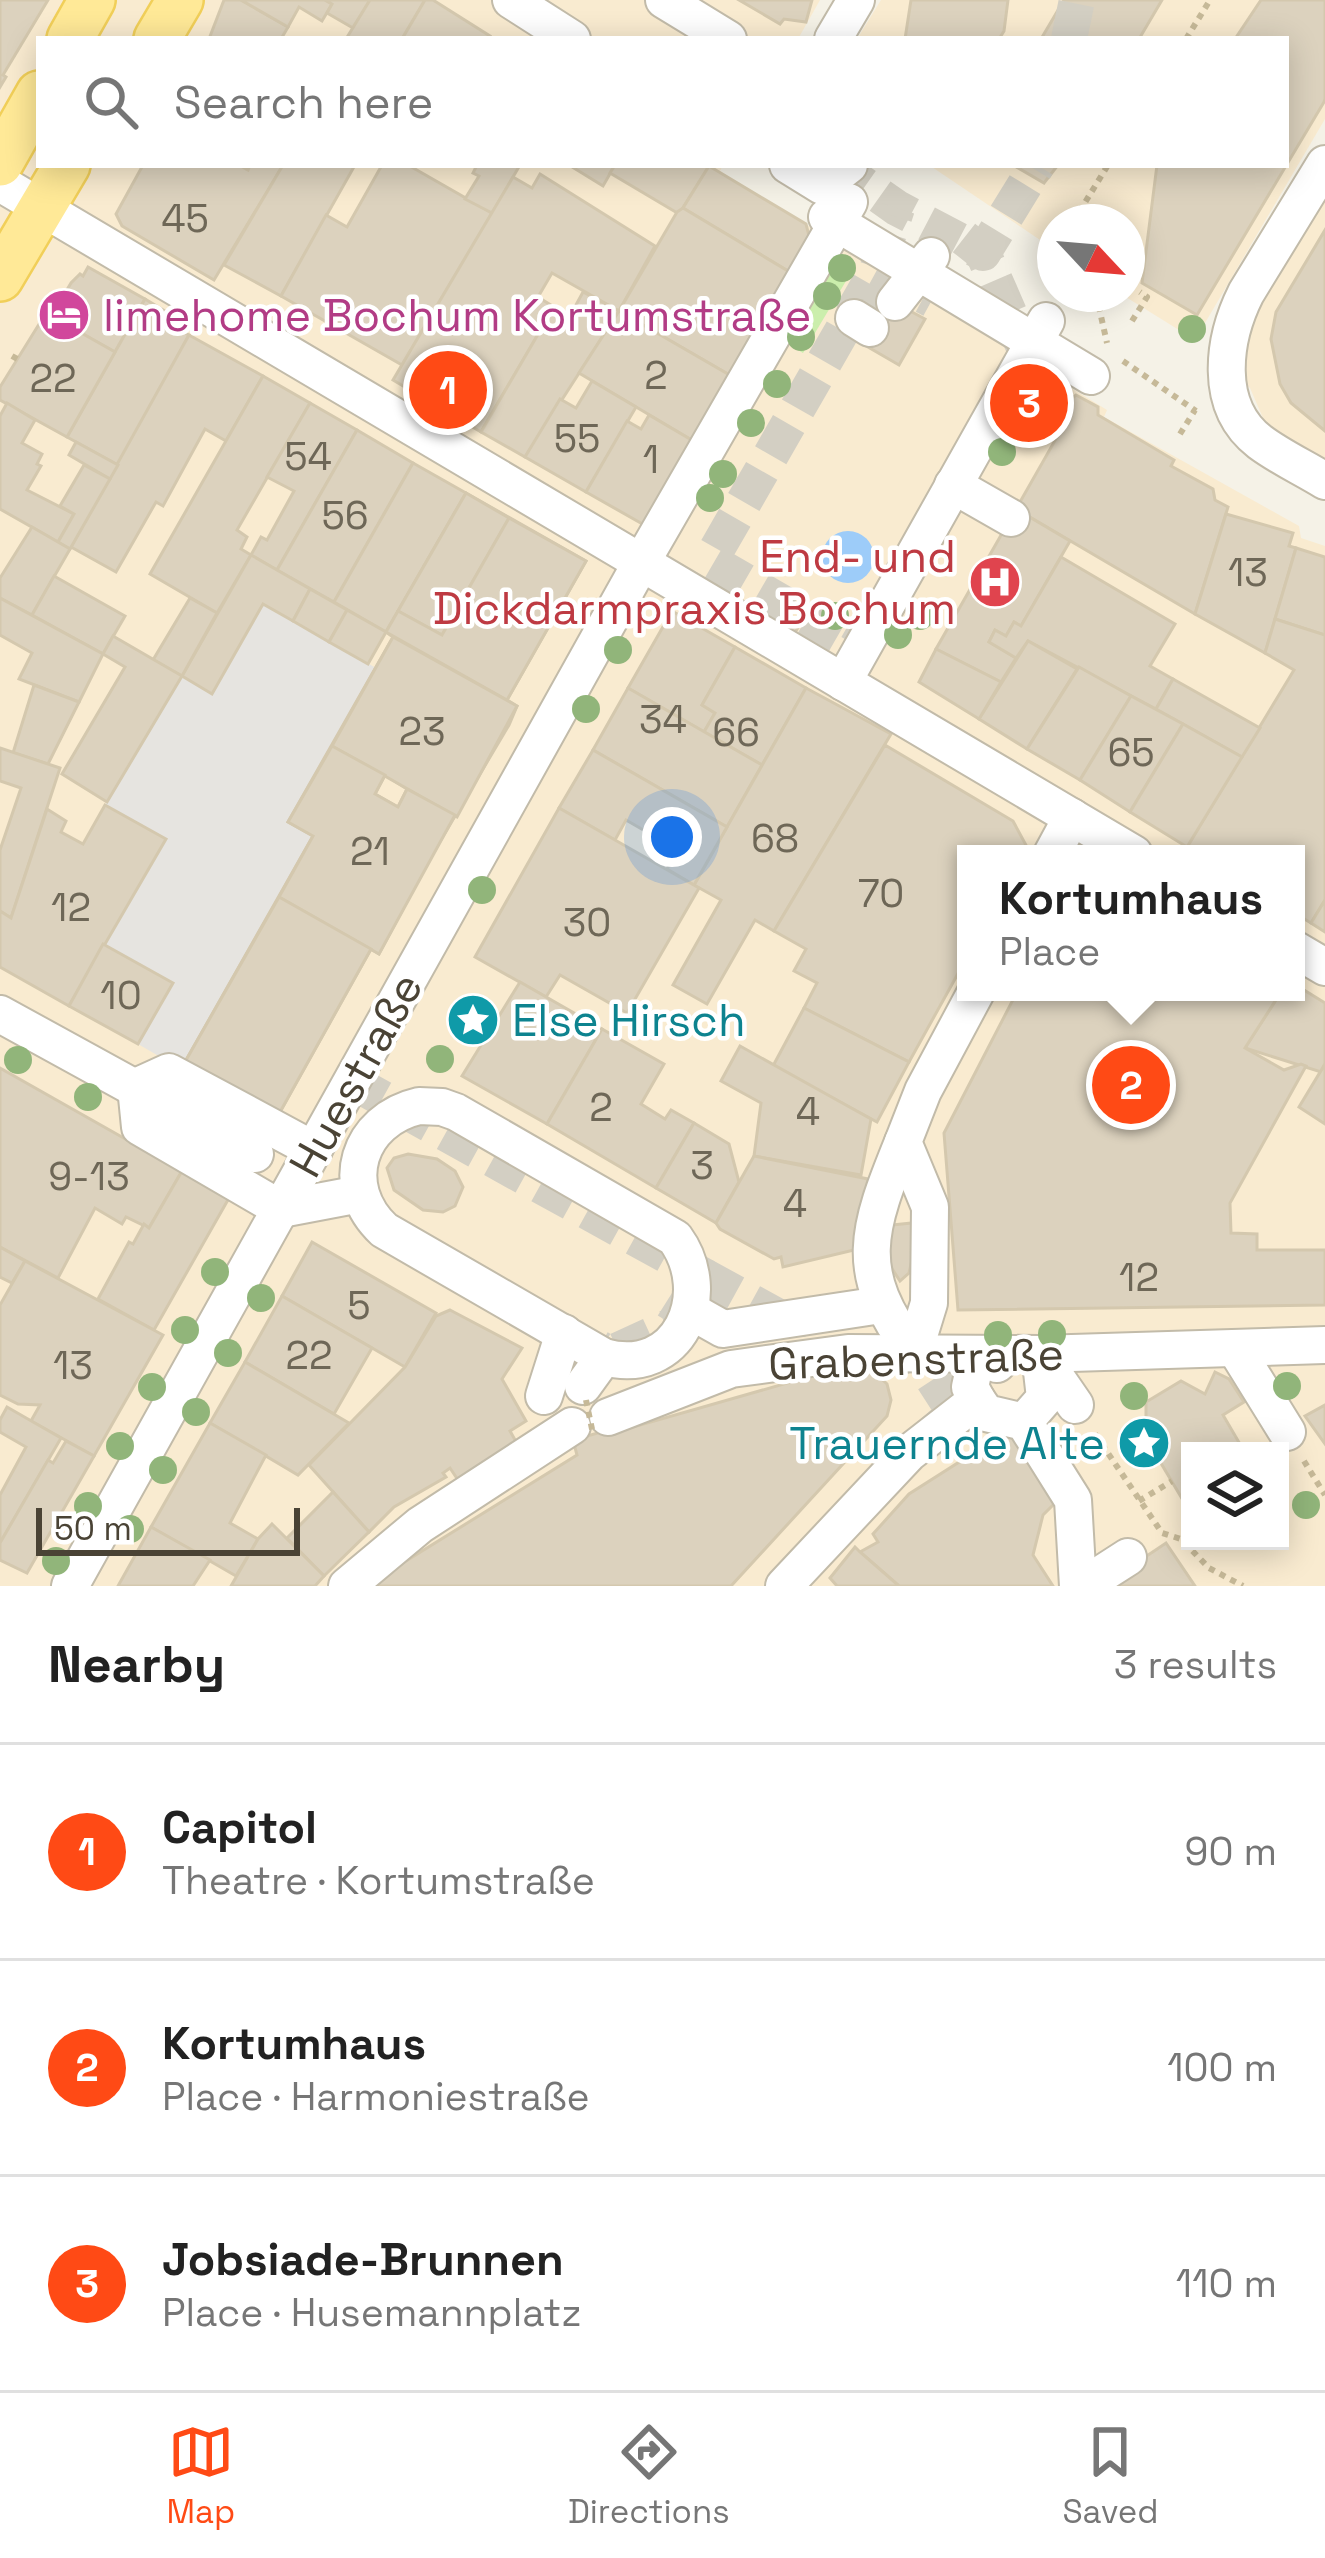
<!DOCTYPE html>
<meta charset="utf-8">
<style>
:root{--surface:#fff;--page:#f2f2f2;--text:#222;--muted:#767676;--line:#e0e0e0;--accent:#ff4a15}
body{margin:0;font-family:"Space Grotesk",sans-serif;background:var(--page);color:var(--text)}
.controls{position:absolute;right:36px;bottom:36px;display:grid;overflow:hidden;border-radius:0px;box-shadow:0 6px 30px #0003}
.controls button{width:108px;height:108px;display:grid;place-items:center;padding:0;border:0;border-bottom:3px solid var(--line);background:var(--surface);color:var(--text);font:60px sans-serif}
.compass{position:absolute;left:1037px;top:204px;width:108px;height:108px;border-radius:50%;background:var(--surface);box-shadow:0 6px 30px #0003;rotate:116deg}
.scale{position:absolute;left:36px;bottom:30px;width:264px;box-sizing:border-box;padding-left:12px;border:6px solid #4a4335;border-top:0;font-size:33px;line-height:42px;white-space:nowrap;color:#4a4335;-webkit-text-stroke:9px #fff;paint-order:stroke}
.you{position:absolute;left:672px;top:837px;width:42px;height:42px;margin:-30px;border:9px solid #fff;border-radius:50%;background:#1a73e8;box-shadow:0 0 0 18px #1a73e833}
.badge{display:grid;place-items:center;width:78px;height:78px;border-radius:50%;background:var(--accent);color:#fff;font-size:39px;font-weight:700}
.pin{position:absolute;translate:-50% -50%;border:6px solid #fff;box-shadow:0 3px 12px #0006}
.popup{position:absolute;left:957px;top:845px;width:348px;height:156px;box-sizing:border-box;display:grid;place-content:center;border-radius:0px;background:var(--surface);filter:drop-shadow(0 3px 9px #0005);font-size:39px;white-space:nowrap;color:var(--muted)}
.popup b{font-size:45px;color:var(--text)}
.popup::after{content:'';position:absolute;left:50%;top:100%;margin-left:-24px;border:24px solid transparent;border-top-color:var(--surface)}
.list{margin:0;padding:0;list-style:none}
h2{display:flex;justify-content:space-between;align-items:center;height:156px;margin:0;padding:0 48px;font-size:51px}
h2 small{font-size:39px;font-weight:400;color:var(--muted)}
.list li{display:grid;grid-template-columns:78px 1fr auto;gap:36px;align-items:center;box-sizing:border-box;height:216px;padding:0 48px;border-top:3px solid var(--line)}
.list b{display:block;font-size:45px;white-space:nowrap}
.list p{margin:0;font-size:39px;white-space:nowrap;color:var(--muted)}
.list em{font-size:39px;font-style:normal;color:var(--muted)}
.icon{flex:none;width:66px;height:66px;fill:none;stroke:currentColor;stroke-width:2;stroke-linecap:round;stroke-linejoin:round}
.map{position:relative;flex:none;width:1325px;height:1586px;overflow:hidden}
.search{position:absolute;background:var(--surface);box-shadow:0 6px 30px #0003;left:36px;right:36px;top:36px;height:132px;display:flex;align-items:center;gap:30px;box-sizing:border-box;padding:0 42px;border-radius:0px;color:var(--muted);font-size:45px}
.sheet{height:804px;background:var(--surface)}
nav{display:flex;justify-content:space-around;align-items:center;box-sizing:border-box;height:168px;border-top:3px solid var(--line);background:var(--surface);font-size:33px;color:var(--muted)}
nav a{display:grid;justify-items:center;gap:6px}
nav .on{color:var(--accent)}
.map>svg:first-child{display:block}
</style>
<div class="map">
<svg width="1325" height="1586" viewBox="0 0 1325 1586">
<rect width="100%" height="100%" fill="#f5f2e7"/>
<g fill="#f9ebd0" fill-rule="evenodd">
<path d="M0,0H820L798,39H39V165H723L720,171L1107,410L1104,417L1299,526L1301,538L1325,546V1586H0ZM966,854H1296V992H966ZM1190,1451H1280V1541H1190Z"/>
<polygon points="881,0 1325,0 1325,119 1195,340 1121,294 1127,294 1127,222 1055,222 1055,250 929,165 1286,165 1286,39 857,39"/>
<polygon points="1325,182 1325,461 1266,425 1250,388 1240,378 1247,294"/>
</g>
<polygon fill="#cbeeac" points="835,263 852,271 803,353 788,344"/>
<polygon fill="#e6e4e0" points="263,604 376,668 288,821 313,836 181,1069 138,1044 172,983 103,945 165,839 105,805 182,676 212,693"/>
<circle fill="#9dccf9" cx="848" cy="557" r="26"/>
<g fill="#dcd2be" stroke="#d4c8ae" stroke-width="3" fill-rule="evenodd">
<polygon points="0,0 48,0 3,75 6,77 0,87"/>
<polygon points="224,0 241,0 288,27 281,39 209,39"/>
<polygon points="241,0 325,0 332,4 322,21 299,7 288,27"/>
<polygon points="325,0 370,0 353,28 327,13 332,4"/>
<polygon points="370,0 425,0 402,39 346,39"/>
<polygon points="425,0 433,0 490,36 488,39 402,39"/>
<polygon points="739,0 812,0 806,22 784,19 780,24"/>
<polygon points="911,0 1008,0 1004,31 999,39 905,39"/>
<polygon points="1064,0 1162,0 1139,39 1041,39"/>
<polygon points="1261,0 1325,0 1325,99 1324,102 1197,315 1142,283 1157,165 1286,165 1286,39 1235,39"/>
<polygon points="143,165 239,165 248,170 250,165 283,165 214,280 122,226 116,214"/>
<polygon points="283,165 355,165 281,296 224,265"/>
<polygon points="382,165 408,165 492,213 402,365 281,296 326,215 347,227"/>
<polygon points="477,165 520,165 492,213 465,199 479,176 473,173"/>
<polygon points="569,165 615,165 603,186"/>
<polygon points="615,165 706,165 709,166 679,214 610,173"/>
<polygon points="1013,165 1058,165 1044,183"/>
<polygon points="709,166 806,224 811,244 793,274 683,208"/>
<polygon points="540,174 655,246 619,311 552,273 538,297 554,307 481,432 393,380 513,177 532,188"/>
<polygon points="683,208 793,274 733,377 619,311 677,212"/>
<polygon points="1325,230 1325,431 1291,403 1280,384 1271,339 1276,312"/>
<polygon points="88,267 145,299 115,352 49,315 58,298 61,300 71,283 80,274 83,276"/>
<polygon points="583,292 619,311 525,457 481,432 554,307 570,316"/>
<polygon points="886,298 925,319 899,365 861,343"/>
<polygon points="145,299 175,317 170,325 189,335 118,465 67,437"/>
<polygon points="619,311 733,377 695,442 579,373"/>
<polygon points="46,313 115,352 67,437 0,400 0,387"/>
<polygon points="189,335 263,376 226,441 205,429 163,506 156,502 116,572 71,547"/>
<polygon points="263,376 310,403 237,530 247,537 241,549 251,555 217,613 150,574"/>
<polygon points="592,381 636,407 586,492 525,457 560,399 576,408"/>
<polygon points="1076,395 1098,407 1098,415 1174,460 1171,466 1213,489 1215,500 1228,507 1195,614 1016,509 1057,437 1049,421 1061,399 1070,400"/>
<polygon points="7,403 35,420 22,443 42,454 37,464 41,466 27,490 74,514 58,542 0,509 0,416"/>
<polygon points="310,403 357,430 277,570 251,555 261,537 267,540 294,491 267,477"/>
<polygon points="649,415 695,442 646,526 586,492 627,421 641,429"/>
<polygon points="357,430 413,463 334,602 277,570"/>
<polygon points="76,442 118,465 110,479 69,455"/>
<polygon points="413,463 466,493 386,632 334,602"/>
<polygon points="84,465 110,479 70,549 58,542 74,514 60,506"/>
<path d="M466,493L586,561L507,700L517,706L509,725L429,860L379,954L371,949L275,1121L181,1069L313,836L288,822L393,637L386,632ZM385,775L407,789L398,807L375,794Z"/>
<polygon points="466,493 509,518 442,635 398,611"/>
<polygon points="1016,509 1070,541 1021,626 1014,622 1006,636 995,630 989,642 1016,658 1001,682 936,649"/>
<polygon points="1226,514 1293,533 1289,546 1296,548 1265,653 1195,614"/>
<polygon points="509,518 586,561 507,700 386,632 398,611 442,635"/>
<polygon points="32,527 70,549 32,615 0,598 0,578"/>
<polygon points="1296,548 1325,557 1325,635 1275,619"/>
<polygon points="251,555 310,589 293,621 263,604 212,694 182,676"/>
<polygon points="1061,557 1175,624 1150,666 1173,679 1156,709 1028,641 1016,658 989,642 995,630 1006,636 1014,622 1021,626"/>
<polygon points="54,576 125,616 103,654 32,615"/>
<polygon points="310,589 347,610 329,642 293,621"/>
<polygon points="0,598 103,654 79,702 19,679 32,653 0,635"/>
<polygon points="190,598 217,613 182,676 153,660"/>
<polygon points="759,603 799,626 790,641 751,618"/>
<polygon points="347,610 386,632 368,664 329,642"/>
<polygon points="672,611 735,647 702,705 715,713 704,732 628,688"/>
<polygon points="1275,619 1325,635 1325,900 1311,923 1296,914 1296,854 1199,854 1187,847 1294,670 1265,653"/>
<polygon points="113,636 182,676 107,802 62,774 125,667 103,654"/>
<polygon points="393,637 517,706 457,817 332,746"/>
<polygon points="1028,641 1077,669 1027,749 979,719"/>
<polygon points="735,647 806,688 762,765 704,732 715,713 702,705"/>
<polygon points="936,649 1001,682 979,719 919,682"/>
<polygon points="1079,667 1131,696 1080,780 1027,749"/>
<polygon points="1173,679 1260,728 1242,757 1156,709"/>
<polygon points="34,685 79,702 48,764 13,753"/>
<polygon points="628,688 762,765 727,827 593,750"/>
<polygon points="806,688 891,734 774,931 755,920 707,1004 673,985 721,900 694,885"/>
<polygon points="1131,696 1183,724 1130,812 1080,780"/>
<polygon points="1183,724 1242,757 1187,847 1130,812"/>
<polygon points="885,745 1013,821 1027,847 1024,854 966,854 966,959 909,1062 804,1008 817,983 794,971 806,949 774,931"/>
<polygon points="332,746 385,775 375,794 398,807 407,789 455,815 379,954 279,897 313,836 288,822"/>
<polygon points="0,748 60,768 11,918 0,911 0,850 21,788 0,781"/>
<polygon points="593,750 727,827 694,885 667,869 678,850 626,820 615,840 559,808"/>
<polygon points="105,805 166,839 69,1006 0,967 0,911 11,918 47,809 66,821 61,832 83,844"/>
<polygon points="559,808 699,888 627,1013 560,975 546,997 475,957"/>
<polygon points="279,897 371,949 275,1121 181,1069"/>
<polygon points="1325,900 1325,932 1311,923"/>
<polygon points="103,944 173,983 138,1044 69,1006"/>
<polygon points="520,982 602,1029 547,1124 462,1076"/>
<polygon points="1296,985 1325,1003 1325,1064 1321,1072 1245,1048 1281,992 1296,992"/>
<polygon points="1017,992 1281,992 1245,1048 1284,1070 1301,1064 1306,1066 1230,1203 1231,1233 1257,1234 1257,1250 1325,1250 1325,1305 958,1310 944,1133"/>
<polygon points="804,1008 909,1062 877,1122 773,1066"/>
<polygon points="602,1029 664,1064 641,1104 665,1119 671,1110 694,1123 656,1188 547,1124"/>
<polygon points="740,1046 871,1119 861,1175 754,1156 761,1103 721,1081"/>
<polygon points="1325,1064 1325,1124 1299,1107"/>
<polygon points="0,1068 182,1171 149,1228 126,1217 122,1224 95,1208 58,1278 0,1247"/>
<polygon points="694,1123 729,1144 739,1182 716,1223 656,1188"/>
<polygon points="408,1154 437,1159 455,1171 463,1187 455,1206 443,1212 423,1210 394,1190 387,1168 394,1158"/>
<polygon points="754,1156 868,1179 854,1250 783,1267 781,1257 774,1259 720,1229 716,1223"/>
<polygon points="182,1171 229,1198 154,1330 98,1299 129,1242 133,1244 144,1224 149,1228"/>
<polygon points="912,1223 912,1260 909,1273 900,1281 887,1261 882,1226"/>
<polygon points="312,1242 436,1313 405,1367 282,1296"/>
<polygon points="0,1247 25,1261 12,1283 0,1277"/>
<polygon points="25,1261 163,1335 94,1456 31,1421 40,1405 18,1404 0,1395 0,1305"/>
<polygon points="282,1296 372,1348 334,1414 245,1362"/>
<polygon points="450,1310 522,1348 502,1379 526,1421 510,1431 519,1447 460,1483 450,1468 443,1473 446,1477 394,1507 369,1532 309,1465 405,1367 436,1316"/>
<polygon points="245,1362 349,1423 298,1475 210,1423"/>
<polygon points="850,1365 871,1369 887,1384 891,1400 887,1416 731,1586 373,1586 385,1574 577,1455 573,1440 615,1428 616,1432"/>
<polygon points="1215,1372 1229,1379 1244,1402 1223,1415 1244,1451 1190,1451 1190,1512 1146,1438 1146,1402 1181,1381 1205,1394"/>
<polygon points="1325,1405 1325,1444 1305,1416"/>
<polygon points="7,1407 61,1438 0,1543 0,1495 26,1447 0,1432 0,1420"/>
<polygon points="210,1423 266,1455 230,1523 258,1539 236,1576 151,1527"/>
<polygon points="1008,1431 1013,1433 1057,1501 1043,1515 1033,1555 1053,1586 899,1586 860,1552 878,1542 873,1534 909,1494"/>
<polygon points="66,1441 94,1456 27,1573 0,1560 0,1543 48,1460 53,1463"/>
<polygon points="333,1492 369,1532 324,1576 287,1538"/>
<polygon points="272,1524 324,1576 315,1586 231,1586 258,1539"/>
<polygon points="151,1527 210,1560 193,1586 118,1586"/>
<polygon points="1166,1543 1195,1586 1102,1586"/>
<polygon points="855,1547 860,1552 899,1586 837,1586 830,1578"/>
</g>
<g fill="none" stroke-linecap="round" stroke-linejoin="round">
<g stroke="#d3cfc3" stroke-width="36" stroke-dasharray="36 18" stroke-linecap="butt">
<polyline points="1069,39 1077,0"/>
<polyline points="836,165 897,208 983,253 1037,165"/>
<polyline points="964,238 983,253 1023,345"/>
<polyline points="877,270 932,300"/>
<polyline points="873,618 857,646 710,561 877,270 897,208"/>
<polyline points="351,1081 704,1276 673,1325 610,1354 599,1348"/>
<polyline points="704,1276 788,1322 802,1319"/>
<polyline points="904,1334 955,1413 932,1433"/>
</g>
<g stroke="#c2bba9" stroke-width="40">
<g id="minor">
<polyline points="511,0 572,39"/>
<polyline points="664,0 728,39"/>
<polyline points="833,39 856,0"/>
<path d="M1325,164L1246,293C1223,339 1213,406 1260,442C1280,457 1304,468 1325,481"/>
<polyline points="788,165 822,186 849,165"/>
<polyline points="0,183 1134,854"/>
<polyline points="827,217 1091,376"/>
<polyline points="895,302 931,256"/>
<polyline points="854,318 870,328"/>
<polyline points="953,485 1011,518"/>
<polyline points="843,682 1046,321"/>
<polyline points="1052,854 1072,817"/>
<polyline points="1296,950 1325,967"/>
<polyline points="0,1014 255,1154"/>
<polyline points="136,1087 140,1127 281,1209 360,1194"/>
<polyline points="136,1087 169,1072 314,1150"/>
<path d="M419,1106L442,1107L456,1112L675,1238C716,1294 679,1378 604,1357L384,1230C337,1186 358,1120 419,1106Z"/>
<path d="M903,1142C868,1228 851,1272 914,1352"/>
<polyline points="691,1311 723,1329 881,1305"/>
<polyline points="1235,1348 1287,1432"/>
<polyline points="914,1352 929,1303 930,1207 903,1142 923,1091 976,992"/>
<polyline points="1042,1357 1075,1405"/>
<polyline points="583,1386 604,1357"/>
<polyline points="544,1396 564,1333"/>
<polyline points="977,1400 986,1413 1024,1422 1073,1500 1078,1586"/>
<polyline points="608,1417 731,1369 848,1353 1040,1354 1325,1345"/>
<polyline points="1024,1422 1045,1398 1040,1354"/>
<polyline points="70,1586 641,563 849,202"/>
<polyline points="347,1586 420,1525 572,1426"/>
<polyline points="784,1586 909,1453 977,1400 970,1387 977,1355 997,1364"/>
<polyline points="1083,1586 1128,1557"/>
</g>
</g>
<g stroke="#f1cf59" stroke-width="50">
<g id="major">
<polyline points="70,39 92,0"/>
<polyline points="157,39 180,0"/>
<polyline points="0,163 39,94"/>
<polyline points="0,278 67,165"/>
</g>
</g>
<g stroke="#c6b998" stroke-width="6" stroke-dasharray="6 6" stroke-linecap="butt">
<polyline points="1186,39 1210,0"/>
<polyline points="1073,222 1108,165"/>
<polyline points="1047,262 1055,250"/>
<polyline points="1096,294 1107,343"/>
<polyline points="1132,321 1147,297 1140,292"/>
<polyline points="12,356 19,360"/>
<polyline points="1123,361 1196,411"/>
<polyline points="1180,434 1195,410"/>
<polyline points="1095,1434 1162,1533 1181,1539 1209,1568 1243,1586"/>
<polyline points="1304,1461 1325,1495"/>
<polyline points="1139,1501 1172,1481"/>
</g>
<use href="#minor" stroke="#fff" stroke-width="36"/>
<use href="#major" stroke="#ffe997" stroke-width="45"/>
<polyline stroke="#c6b998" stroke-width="6" stroke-dasharray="6 6" stroke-linecap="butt" points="586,1400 593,1434"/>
</g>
<g fill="#91b57a">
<circle cx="842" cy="268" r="14"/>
<circle cx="827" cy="296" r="14"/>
<circle cx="1192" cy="329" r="14"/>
<circle cx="801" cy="337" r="14"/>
<circle cx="777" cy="384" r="14"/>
<circle cx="1028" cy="411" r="14"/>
<circle cx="751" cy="423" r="14"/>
<circle cx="1002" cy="452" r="14"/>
<circle cx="723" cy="474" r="14"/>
<circle cx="710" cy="498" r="14"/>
<circle cx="835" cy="616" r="14"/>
<circle cx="920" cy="616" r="14"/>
<circle cx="898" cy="635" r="14"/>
<circle cx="618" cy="650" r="14"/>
<circle cx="586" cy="709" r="14"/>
<circle cx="482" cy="890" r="14"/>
<circle cx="440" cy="1059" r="14"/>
<circle cx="18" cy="1060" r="14"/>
<circle cx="88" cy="1097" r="14"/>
<circle cx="215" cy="1272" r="14"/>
<circle cx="261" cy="1298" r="14"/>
<circle cx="185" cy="1330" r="14"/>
<circle cx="1052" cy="1334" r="14"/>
<circle cx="998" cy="1335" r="14"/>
<circle cx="228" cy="1353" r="14"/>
<circle cx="1287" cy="1386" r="14"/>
<circle cx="152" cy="1387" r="14"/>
<circle cx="1134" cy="1396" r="14"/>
<circle cx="196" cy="1412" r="14"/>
<circle cx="120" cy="1446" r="14"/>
<circle cx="163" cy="1470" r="14"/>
<circle cx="1306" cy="1505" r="14"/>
<circle cx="88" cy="1506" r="14"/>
<circle cx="130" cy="1529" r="14"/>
<circle cx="56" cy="1561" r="14"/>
</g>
<defs>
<g id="hotel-disc" transform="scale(2.7)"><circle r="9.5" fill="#d1479c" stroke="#fff"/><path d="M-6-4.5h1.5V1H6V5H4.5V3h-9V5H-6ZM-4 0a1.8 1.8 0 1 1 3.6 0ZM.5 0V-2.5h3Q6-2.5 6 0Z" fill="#fff"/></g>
<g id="hospital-disc" transform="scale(2.7)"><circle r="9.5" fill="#e0444e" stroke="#fff"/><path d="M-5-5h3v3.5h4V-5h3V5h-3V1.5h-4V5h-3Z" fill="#fff"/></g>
<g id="sight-disc" transform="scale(2.7)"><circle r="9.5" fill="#0f9aa8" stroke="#fff"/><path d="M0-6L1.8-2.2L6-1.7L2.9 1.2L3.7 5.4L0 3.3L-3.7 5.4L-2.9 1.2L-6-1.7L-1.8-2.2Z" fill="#fff"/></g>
</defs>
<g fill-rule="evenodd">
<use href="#hotel-disc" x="64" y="315"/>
<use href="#hospital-disc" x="995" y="582"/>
<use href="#sight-disc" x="473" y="1020"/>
<use href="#sight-disc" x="1144" y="1443"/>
</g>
<g text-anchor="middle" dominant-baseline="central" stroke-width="9" stroke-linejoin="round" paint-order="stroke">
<g font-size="39" fill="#6e6757">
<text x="185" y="218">45</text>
<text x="656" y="375">2</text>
<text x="53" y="378">22</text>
<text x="577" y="438">55</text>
<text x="308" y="456">54</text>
<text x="651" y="459">1</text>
<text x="345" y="515">56</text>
<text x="1248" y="572">13</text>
<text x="663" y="719">34</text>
<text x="422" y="731">23</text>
<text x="736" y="732">66</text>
<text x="1131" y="752">65</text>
<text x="775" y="838">68</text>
<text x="370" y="851">21</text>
<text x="881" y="893">70</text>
<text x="71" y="907">12</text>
<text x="587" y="922">30</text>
<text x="121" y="995">10</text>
<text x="601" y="1107">2</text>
<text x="808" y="1111">4</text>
<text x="702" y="1165">3</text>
<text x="89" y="1176">9-13</text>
<text x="795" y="1203">4</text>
<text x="1139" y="1277">12</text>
<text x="359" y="1305">5</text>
<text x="309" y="1355">22</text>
<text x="73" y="1365">13</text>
</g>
<g font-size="45" fill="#b23c85" stroke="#fff" text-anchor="start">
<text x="103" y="315">limehome Bochum Kortumstraße</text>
</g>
<g font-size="45" fill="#be3a42" stroke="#fff" text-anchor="end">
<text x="956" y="556">End- und<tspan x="956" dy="52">Dickdarmpraxis Bochum</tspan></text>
</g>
<g font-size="45" fill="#0d838f" stroke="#fff" text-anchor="start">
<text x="512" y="1020">Else Hirsch</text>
<text x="1105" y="1443" text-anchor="end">Trauernde Alte</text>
</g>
<g font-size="45" fill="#4a4335" stroke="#fff">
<text transform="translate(356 1075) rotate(-61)">Huestraße</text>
<text transform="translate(916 1359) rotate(-2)">Grabenstraße</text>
</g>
</g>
</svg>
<div class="controls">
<button><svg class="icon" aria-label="layers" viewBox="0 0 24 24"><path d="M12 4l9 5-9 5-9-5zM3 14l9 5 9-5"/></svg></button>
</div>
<svg class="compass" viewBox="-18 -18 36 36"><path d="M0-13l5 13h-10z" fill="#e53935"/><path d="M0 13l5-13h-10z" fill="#767676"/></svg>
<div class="scale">50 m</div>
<div class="you"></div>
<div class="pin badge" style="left:448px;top:390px">1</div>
<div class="pin badge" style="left:1131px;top:1085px">2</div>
<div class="popup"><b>Kortumhaus</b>Place</div>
<div class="pin badge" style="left:1029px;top:403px">3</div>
<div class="search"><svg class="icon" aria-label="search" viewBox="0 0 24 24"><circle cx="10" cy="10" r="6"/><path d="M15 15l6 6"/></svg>Search here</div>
</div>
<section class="sheet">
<h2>Nearby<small>3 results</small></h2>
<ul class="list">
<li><span class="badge">1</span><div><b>Capitol</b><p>Theatre · Kortumstraße</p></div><em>90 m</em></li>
<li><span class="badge">2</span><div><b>Kortumhaus</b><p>Place · Harmoniestraße</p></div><em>100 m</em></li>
<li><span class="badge">3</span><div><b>Jobsiade-Brunnen</b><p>Place · Husemannplatz</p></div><em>110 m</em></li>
</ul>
</section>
<nav>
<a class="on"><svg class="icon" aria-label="map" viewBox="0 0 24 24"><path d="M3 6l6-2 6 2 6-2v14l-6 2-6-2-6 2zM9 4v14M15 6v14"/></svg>Map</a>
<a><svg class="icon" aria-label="directions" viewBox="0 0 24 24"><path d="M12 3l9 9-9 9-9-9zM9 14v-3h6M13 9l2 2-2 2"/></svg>Directions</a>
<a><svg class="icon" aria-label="saved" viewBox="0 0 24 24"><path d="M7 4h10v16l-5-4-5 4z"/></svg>Saved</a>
</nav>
